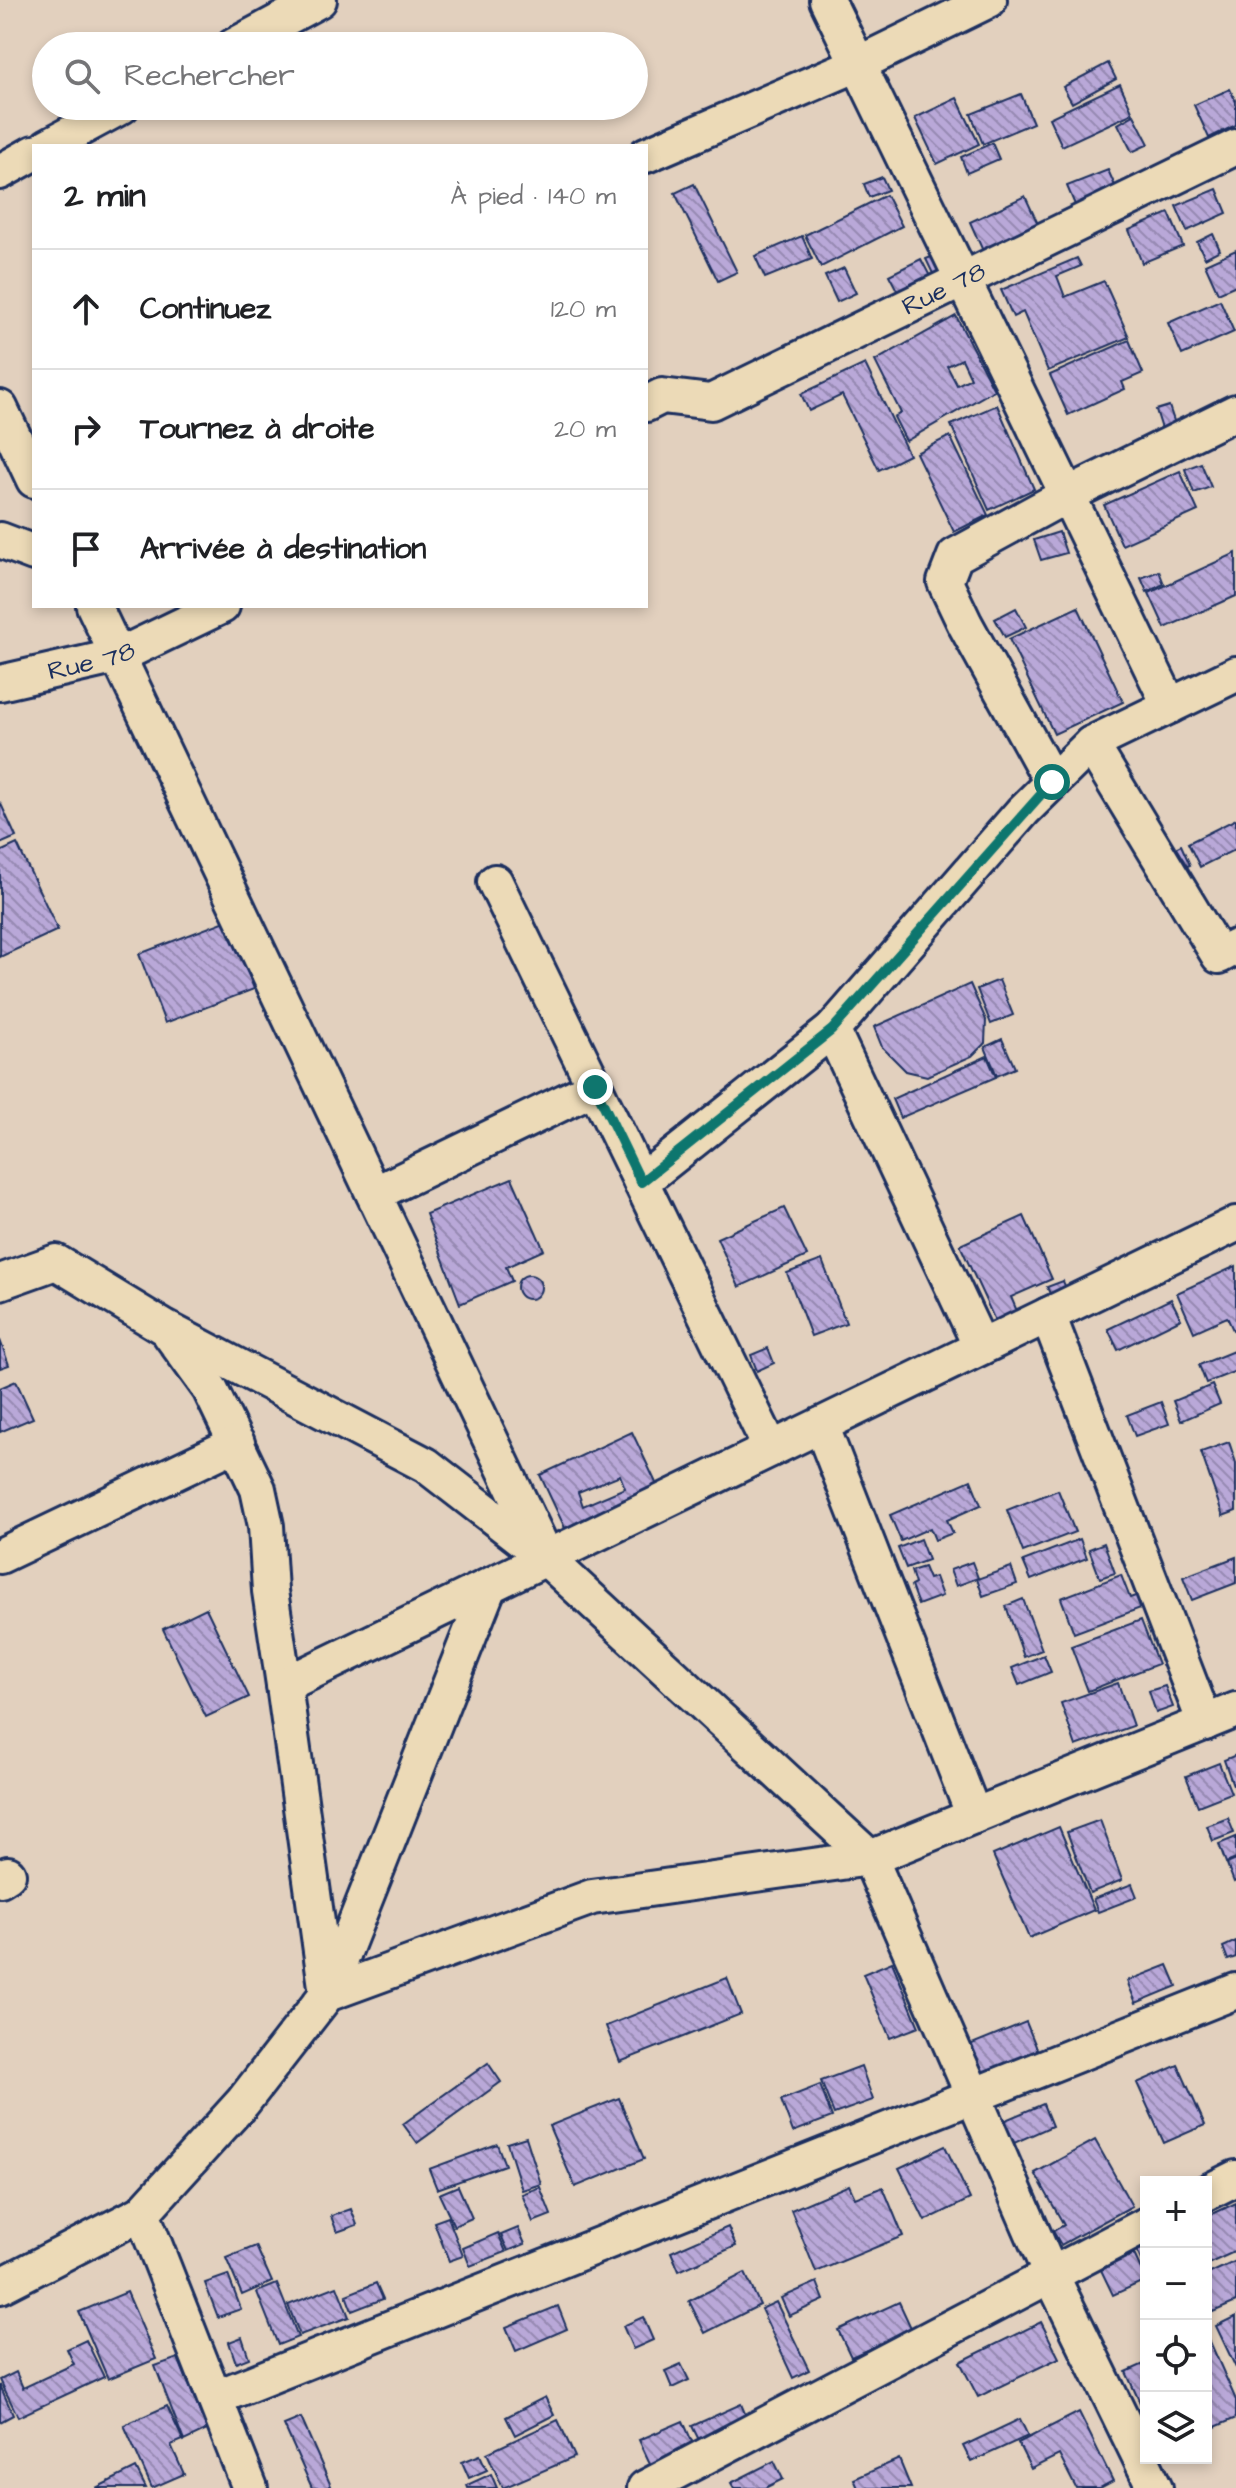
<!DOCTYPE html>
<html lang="fr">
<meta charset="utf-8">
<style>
:root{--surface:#fff;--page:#f2f2f2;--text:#202124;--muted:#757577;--line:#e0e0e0}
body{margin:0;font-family:"Architects Daughter",sans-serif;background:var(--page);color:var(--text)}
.controls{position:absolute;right:24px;bottom:24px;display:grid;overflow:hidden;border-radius:0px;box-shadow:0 4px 12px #0003}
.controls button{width:72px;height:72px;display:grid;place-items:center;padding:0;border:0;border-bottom:2px solid var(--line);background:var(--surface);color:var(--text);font:40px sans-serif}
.stop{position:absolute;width:24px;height:24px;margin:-18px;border:6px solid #0f766e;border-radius:50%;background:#fff}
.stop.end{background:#0f766e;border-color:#fff;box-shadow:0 2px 8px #0008}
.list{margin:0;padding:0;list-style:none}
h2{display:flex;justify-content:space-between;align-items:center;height:104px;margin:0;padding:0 32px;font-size:34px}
h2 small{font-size:26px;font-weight:400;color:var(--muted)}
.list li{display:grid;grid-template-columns:52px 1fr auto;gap:24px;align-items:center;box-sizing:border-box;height:120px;padding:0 32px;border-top:2px solid var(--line)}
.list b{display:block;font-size:30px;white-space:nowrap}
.list em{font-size:26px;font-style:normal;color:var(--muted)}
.icon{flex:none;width:44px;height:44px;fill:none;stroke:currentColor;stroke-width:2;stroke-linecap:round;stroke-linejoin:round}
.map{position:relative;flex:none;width:1236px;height:2488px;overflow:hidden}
.search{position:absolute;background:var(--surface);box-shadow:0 4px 12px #0003;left:32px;top:32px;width:616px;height:88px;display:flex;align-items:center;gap:20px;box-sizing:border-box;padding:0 28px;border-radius:44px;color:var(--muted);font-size:30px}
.panel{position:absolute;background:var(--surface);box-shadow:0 4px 12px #0003;left:32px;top:144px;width:616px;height:464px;border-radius:0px}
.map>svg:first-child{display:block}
</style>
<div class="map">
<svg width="1236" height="2488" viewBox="0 0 1236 2488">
<defs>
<pattern id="building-back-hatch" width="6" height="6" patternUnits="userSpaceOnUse" patternTransform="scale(2)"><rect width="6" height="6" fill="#b9a8d8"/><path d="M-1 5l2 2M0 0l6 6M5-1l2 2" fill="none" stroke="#9689b2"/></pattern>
</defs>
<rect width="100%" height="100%" fill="#e2d0be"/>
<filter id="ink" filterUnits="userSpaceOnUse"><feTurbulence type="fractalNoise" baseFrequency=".0125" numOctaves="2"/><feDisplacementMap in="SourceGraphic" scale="16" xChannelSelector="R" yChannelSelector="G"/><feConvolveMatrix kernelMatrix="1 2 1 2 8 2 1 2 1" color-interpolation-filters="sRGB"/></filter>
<g filter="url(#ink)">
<g fill="url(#building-back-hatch)" stroke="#1b2f5e" stroke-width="2" fill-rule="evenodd">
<polygon points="1108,63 1116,79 1072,103 1063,87"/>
<polygon points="1120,84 1133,113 1062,146 1049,118"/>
<polygon points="1230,89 1236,102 1236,125 1209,138 1194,105"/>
<polygon points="1021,94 1033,123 983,144 971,114"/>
<polygon points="957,98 979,144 937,164 915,118"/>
<polygon points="1134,115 1149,144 1132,152 1118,124"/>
<polygon points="992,143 999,159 967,173 961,157"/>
<polygon points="1108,170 1116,188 1075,205 1067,186"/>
<polygon points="882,177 888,190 869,197 864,184"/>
<polygon points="694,184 737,272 718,281 675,193"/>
<polygon points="1217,189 1227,213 1187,231 1176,206"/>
<polygon points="886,195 902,226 821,267 805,235"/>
<polygon points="1025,196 1038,224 983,251 970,222"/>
<polygon points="1169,213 1183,246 1142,263 1129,230"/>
<polygon points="1213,234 1220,250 1205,258 1197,242"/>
<polygon points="802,236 812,259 765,278 755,256"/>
<polygon points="1236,250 1236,285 1218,293 1205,264"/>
<polygon points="936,255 945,276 936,280 926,259"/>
<polygon points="1077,258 1081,266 1057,276 1065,297 1104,281 1129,337 1048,371 1023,312 1013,317 1001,290"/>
<polygon points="921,259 933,282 901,298 889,275"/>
<polygon points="844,268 856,293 837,302 825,276"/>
<polygon points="1220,300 1234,332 1182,355 1168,323"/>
<path d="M956,316L994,390L906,441L894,417L901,413L875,361ZM962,359L971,378L957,385L947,366Z"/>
<polygon points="1129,340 1143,373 1122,382 1125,389 1068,415 1050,375"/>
<polygon points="865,364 909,455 879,470 842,395 809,411 801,394"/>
<polygon points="997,405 1034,489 989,510 951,425"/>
<polygon points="1169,406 1175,424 1162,429 1156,410"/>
<polygon points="950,436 988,515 954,532 916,453"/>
<polygon points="1201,463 1211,487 1194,493 1185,469"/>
<polygon points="1180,471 1198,511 1122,545 1104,505"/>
<polygon points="1059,532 1066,553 1041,560 1034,540"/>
<polygon points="1236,553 1236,596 1165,628 1149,593"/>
<polygon points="1159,571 1164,584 1147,592 1141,578"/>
<polygon points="1078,607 1123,702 1054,734 1009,639"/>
<polygon points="1016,608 1026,627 1005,637 995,619"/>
<polygon points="0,802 16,837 0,844"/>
<polygon points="1236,819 1236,849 1200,867 1188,843"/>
<polygon points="17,844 58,930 0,957 0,852"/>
<polygon points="1181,845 1190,865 1178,870 1169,851"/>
<polygon points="228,920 254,989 165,1023 139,954"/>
<polygon points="999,980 1013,1015 991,1024 977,989"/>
<polygon points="970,984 986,1020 985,1043 972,1056 927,1076 906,1071 882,1047 874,1027"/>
<polygon points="1002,1039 1015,1068 997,1076 985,1047"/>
<polygon points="987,1056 996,1077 900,1118 892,1099"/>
<polygon points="512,1178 544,1250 506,1267 512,1281 460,1304 426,1214"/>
<polygon points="784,1208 807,1256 739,1287 717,1238"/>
<polygon points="1024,1216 1052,1279 1011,1297 1019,1316 997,1325 960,1245"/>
<polygon points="822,1260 846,1323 811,1336 787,1273"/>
<polygon points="1236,1266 1236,1329 1233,1330 1227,1317 1194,1332 1177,1293"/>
<circle cx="529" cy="1287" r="12"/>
<polygon points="1063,1281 1069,1296 1054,1303 1047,1287"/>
<polygon points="1171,1299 1181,1319 1118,1350 1108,1329"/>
<polygon points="0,1340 9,1365 0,1368"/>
<polygon points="768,1348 774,1363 757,1371 751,1355"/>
<polygon points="1236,1350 1236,1371 1206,1383 1199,1365"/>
<polygon points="16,1381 33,1418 0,1432 0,1388"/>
<polygon points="1212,1385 1220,1404 1181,1421 1173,1401"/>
<polygon points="1161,1402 1169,1424 1135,1436 1127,1415"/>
<path d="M632,1432L664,1500L572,1543L540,1475ZM620,1475L625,1488L583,1506L578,1492Z"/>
<polygon points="1229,1442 1236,1463 1236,1511 1223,1516 1201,1452"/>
<polygon points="971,1480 981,1505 947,1520 953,1533 935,1540 930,1528 901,1541 890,1515"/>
<polygon points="1058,1490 1075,1532 1023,1552 1007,1510"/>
<polygon points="920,1539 928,1560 906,1568 898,1548"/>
<polygon points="1080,1539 1087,1558 1031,1580 1023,1561"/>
<polygon points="1104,1543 1115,1573 1100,1578 1089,1549"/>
<polygon points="1236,1557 1236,1583 1192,1600 1183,1577"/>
<polygon points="972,1562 978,1578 956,1586 950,1570"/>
<polygon points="924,1567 929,1579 935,1577 942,1596 918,1605 911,1586 915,1584 911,1571"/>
<polygon points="1011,1567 1017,1584 983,1596 977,1579"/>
<polygon points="1121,1575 1130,1598 1141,1594 1146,1606 1074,1633 1061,1598"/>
<polygon points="1023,1599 1042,1650 1024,1657 1006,1606"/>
<polygon points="206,1608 249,1697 206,1717 163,1629"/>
<polygon points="1141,1620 1158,1664 1088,1691 1071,1646"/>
<polygon points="1044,1655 1051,1672 1019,1685 1012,1668"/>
<polygon points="1118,1683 1133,1726 1076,1746 1061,1703"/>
<polygon points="1165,1686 1173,1707 1156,1713 1149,1691"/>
<polygon points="1236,1755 1236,1784 1233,1785 1224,1760"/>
<polygon points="1219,1763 1231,1793 1198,1806 1186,1776"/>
<polygon points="1228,1818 1234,1833 1213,1841 1207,1826"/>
<polygon points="1100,1820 1122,1880 1090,1893 1067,1832"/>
<polygon points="1059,1827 1094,1910 1029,1938 993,1855"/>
<polygon points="1236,1837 1236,1859 1226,1863 1219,1844"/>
<polygon points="1236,1860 1236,1881 1234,1882 1227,1864"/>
<polygon points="1132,1884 1137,1897 1098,1912 1093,1899"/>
<polygon points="1236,1941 1236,1957 1228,1960 1223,1947"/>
<polygon points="892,1962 919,2027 890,2038 863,1974"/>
<polygon points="1168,1965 1177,1986 1136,2003 1127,1981"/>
<polygon points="727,1978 741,2014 620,2062 606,2026"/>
<polygon points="1026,2022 1040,2056 982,2080 967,2046"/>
<polygon points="488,2063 501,2082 417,2143 403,2124"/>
<polygon points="1178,2065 1205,2125 1164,2143 1137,2083"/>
<polygon points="861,2066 873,2100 834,2114 821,2081"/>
<polygon points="820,2085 832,2117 793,2132 781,2100"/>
<polygon points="619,2098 644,2159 575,2187 549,2126"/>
<polygon points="1043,2104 1052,2126 1012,2144 1003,2121"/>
<polygon points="526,2137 541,2184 522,2190 507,2143"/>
<polygon points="1095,2140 1132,2206 1061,2245 1053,2231 1064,2225 1035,2173"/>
<polygon points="497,2144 505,2165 437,2189 429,2169"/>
<polygon points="945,2146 970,2199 925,2221 899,2168"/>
<polygon points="849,2185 855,2198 883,2187 903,2236 816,2272 791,2210"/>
<polygon points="458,2186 472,2218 454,2226 439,2194"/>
<polygon points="540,2187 551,2215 533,2222 522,2194"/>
<polygon points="1236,2203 1236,2251 1206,2265 1206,2217"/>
<polygon points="351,2209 357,2225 337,2232 331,2216"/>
<polygon points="448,2217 463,2256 449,2261 434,2222"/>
<polygon points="728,2227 736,2246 679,2271 671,2252"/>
<polygon points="518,2228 525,2244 508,2251 501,2235"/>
<polygon points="498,2233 506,2252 470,2266 463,2248"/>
<polygon points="256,2246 272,2282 242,2295 226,2258"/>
<polygon points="1146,2247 1146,2272 1137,2251"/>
<polygon points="1134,2254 1146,2280 1113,2295 1101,2270"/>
<polygon points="1236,2261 1236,2302 1213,2312 1206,2297 1206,2275"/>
<polygon points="745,2273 760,2305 705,2333 689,2301"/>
<polygon points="228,2275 241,2309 218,2317 205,2283"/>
<polygon points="817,2282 824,2300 789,2316 781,2298"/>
<polygon points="376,2283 383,2299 352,2311 346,2295"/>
<polygon points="277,2284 298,2337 278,2345 257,2292"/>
<polygon points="337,2286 349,2317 300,2335 288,2305"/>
<polygon points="127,2292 156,2359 108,2379 79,2312"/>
<polygon points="776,2302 809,2370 793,2378 761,2309"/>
<polygon points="899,2302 912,2330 851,2357 838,2330"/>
<polygon points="558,2306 567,2329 516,2351 506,2327"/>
<polygon points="1236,2316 1236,2368 1216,2326"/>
<polygon points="643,2317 653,2340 633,2349 623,2326"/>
<polygon points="1041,2322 1059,2358 978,2397 960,2362"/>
<polygon points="1207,2335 1236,2400 1236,2418 1206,2431"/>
<polygon points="242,2337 249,2358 236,2363 229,2342"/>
<polygon points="86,2340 104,2377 18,2417 0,2380 16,2372 23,2388 74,2364 67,2349"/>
<polygon points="178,2358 207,2430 184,2441 155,2366"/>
<polygon points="1146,2363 1146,2416 1126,2372"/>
<polygon points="681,2364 689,2380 672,2388 665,2371"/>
<polygon points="0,2385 13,2415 0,2422"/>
<polygon points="545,2397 554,2415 515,2435 506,2417"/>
<polygon points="741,2404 749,2423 701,2444 692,2426"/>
<polygon points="167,2406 183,2440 171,2445 184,2474 152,2488 124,2425"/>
<polygon points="1079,2412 1113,2481 1100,2488 1076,2488 1059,2455 1031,2469 1018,2443"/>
<polygon points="301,2418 331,2486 326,2488 312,2488 284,2425"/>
<polygon points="1020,2419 1028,2436 971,2462 963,2446"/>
<polygon points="558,2420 575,2457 503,2488 487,2453"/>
<polygon points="683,2421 696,2451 653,2470 639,2440"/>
<polygon points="480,2455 487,2470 469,2478 462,2462"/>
<polygon points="899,2459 911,2488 858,2488 854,2479"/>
<polygon points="774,2461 783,2479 765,2488 734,2488 731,2483"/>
<polygon points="136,2468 146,2488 96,2488"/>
<polygon points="491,2474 497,2488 468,2488 467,2485"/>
</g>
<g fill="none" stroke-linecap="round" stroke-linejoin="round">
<g stroke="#1b2f5e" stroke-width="40">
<g id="minor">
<polyline points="827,0 1170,706"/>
<polyline points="234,46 319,0"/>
<polyline points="48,146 122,106"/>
<polyline points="646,155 858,64 989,0"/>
<polyline points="0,172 34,153"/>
<path id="s1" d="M646,404L662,396L711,402L1236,147"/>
<polyline points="0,408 34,480"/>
<polyline points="0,540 34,553"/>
<polyline points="94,606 543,1550"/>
<path id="s2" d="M0,683L118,656L222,606"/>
<polyline points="1091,744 1219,956 1236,947"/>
<polyline points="1052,782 965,624 945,582 955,556 1067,495 1236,412"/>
<polyline points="495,882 771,1449"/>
<polyline points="832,1030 981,1347"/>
<polyline points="641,1182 832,1030 1023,811 1091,744 1236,674"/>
<polyline points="374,1194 595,1087"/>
<polyline points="0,1282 56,1262 165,1328 426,1465 546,1558 870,1858 1051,2275 1155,2488"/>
<polyline points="1048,1315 1205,1723"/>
<polyline points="170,1334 210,1389 258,1489 266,1526 270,1591 284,1685"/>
<polyline points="821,1425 974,1816"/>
<polyline points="0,1556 237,1443"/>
<polyline points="0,1879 8,1874"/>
<polyline points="329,1990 489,1586"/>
<polyline points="327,1994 284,1685 1236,1224"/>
<polyline points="1206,2193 1236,2178"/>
<polyline points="142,2213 250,2488"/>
<polyline points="0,2286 142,2213 243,2102 327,1994 592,1897 870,1858 1236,1710"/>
<polyline points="215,2398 1236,1991"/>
<polyline points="645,2488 1146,2225"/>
</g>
</g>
<use href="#minor" stroke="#ecdab7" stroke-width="34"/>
</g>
</g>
<g fill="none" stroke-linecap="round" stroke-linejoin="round" filter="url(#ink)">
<polyline stroke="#0f766e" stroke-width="10" points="595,1087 641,1182 832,1030 1052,782"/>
</g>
<g text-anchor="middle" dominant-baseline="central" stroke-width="8" stroke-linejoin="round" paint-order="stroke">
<g font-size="26" fill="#1b2f5e" stroke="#ecdab7">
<text stroke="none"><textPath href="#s1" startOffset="326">Rue 78</textPath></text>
<text stroke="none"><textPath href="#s2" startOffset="94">Rue 78</textPath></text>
</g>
</g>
</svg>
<div class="controls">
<button>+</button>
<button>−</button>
<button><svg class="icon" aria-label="locate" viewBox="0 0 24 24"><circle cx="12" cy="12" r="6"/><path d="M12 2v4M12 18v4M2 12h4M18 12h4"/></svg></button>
<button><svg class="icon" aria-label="layers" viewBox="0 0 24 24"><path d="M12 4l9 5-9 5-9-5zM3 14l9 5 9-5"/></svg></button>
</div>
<div class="stop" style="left:1052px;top:782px"></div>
<div class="stop end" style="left:595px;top:1087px"></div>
<div class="search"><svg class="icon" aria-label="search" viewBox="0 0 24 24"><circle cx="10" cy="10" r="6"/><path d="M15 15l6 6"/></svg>Rechercher</div>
<section class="panel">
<h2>2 min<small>À pied · 140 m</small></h2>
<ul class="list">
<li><svg class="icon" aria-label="ahead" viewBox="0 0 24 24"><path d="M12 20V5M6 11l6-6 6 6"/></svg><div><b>Continuez</b></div><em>120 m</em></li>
<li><svg class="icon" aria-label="right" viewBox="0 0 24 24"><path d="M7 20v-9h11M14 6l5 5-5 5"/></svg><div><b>Tournez à droite</b></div><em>20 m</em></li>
<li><svg class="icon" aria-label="arrive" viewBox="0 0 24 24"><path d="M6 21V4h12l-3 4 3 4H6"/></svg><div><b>Arrivée à destination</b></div></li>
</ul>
</section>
</div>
